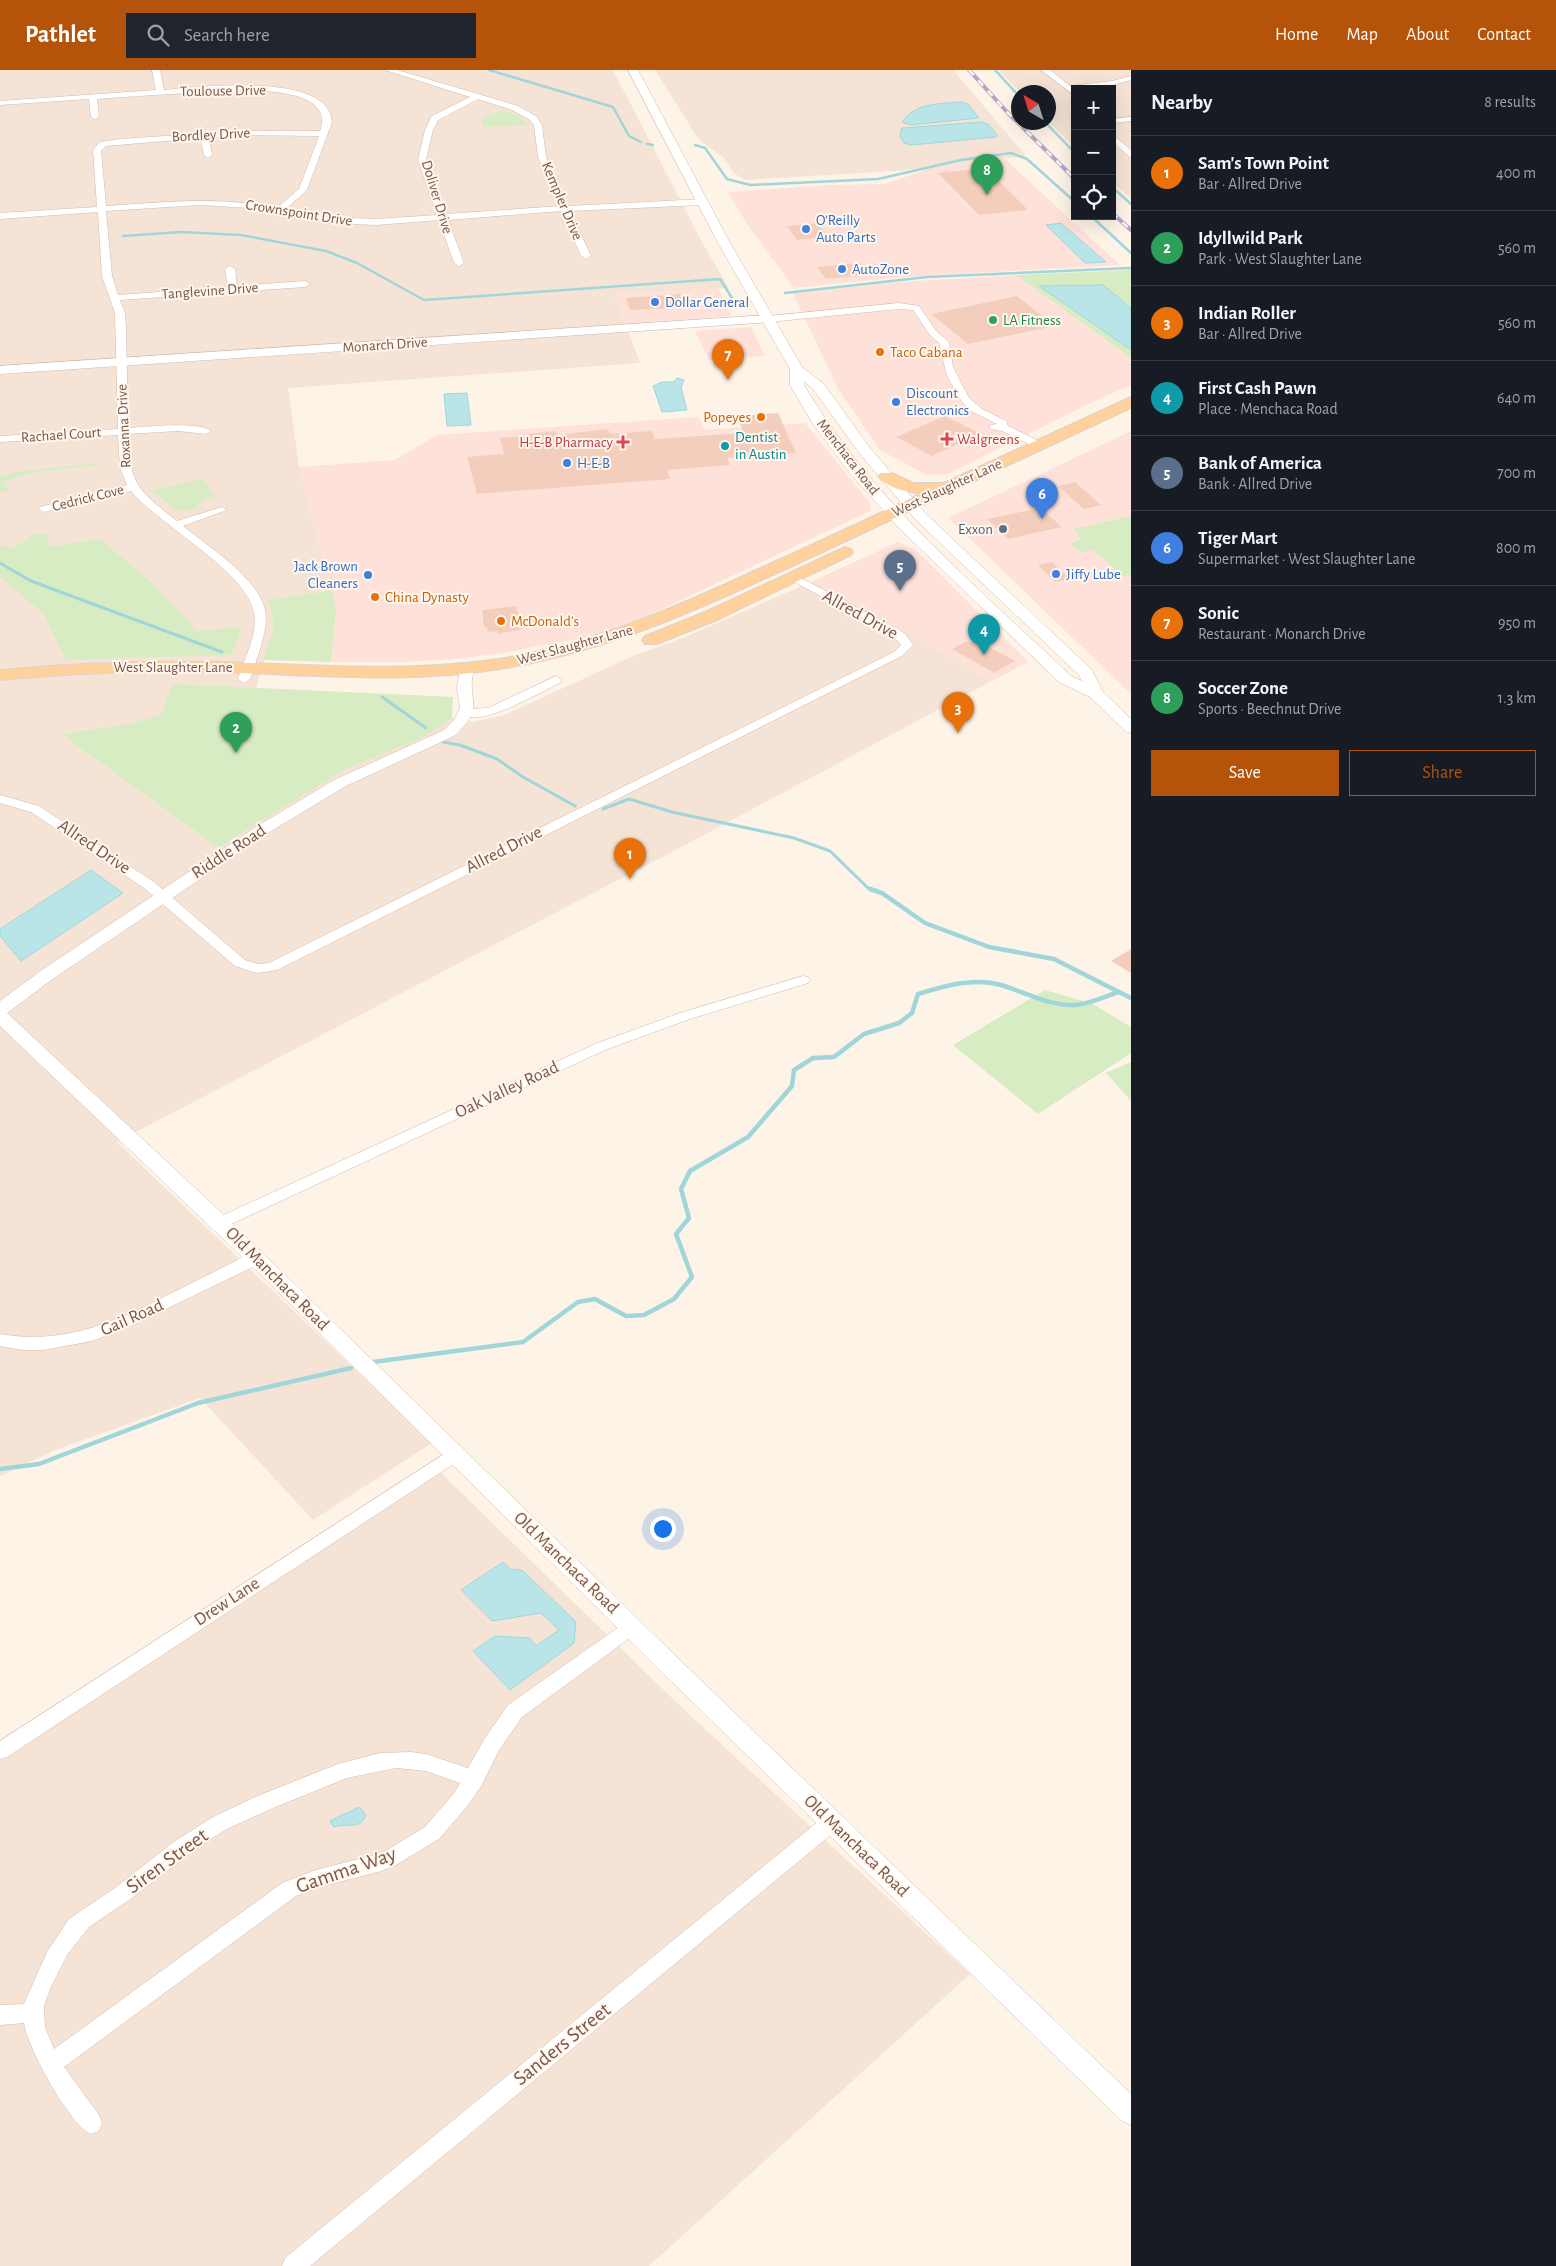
<!DOCTYPE html>
<meta charset="utf-8">
<style>
:root{--surface:#171b24;--page:#20242c;--text:#f1f3f6;--muted:#9ea1a6;--line:#363941;--accent:#b45309}
body{margin:0;font-family:"Alegreya Sans",sans-serif;background:var(--page);color:var(--text)}
.controls{position:absolute;right:15px;top:15px;display:grid;overflow:hidden;border-radius:0px;box-shadow:0 5px 20px #0002}
.controls button{width:45px;height:45px;display:grid;place-items:center;padding:0;border:0;border-bottom:1px solid var(--line);background:var(--surface);color:var(--text);font:25px sans-serif}
.compass{position:absolute;left:1011px;top:15px;width:45px;height:45px;border-radius:50%;background:var(--surface);box-shadow:0 5px 20px #0002;rotate:321deg}
.you{position:absolute;left:662px;top:1458px;width:18px;height:18px;margin:-12px;border:4px solid #fff;border-radius:50%;background:#1a73e8;box-shadow:0 0 0 8px #1a73e833}
.badge{display:grid;place-items:center;width:32px;height:32px;border-radius:50%;background:var(--accent);color:#fff;font-size:16px;font-weight:700}
.pin{position:absolute;translate:-50% -41px;filter:drop-shadow(0 1px 2px #0008)}
.pin::after{content:'';position:absolute;top:26px;width:18px;height:15px;background:inherit;clip-path:polygon(0 0,100% 0,50% 100%)}
.list{margin:0;padding:0;list-style:none}
h2{display:flex;justify-content:space-between;align-items:center;height:65px;margin:0;padding:0 20px;font-size:21px}
h2 small{font-size:16px;font-weight:400;color:var(--muted)}
.list li{display:grid;grid-template-columns:32px 1fr auto;gap:15px;align-items:center;box-sizing:border-box;height:75px;padding:0 20px;border-top:1px solid var(--line)}
.list b{display:block;font-size:19px;white-space:nowrap}
.list p{margin:0;font-size:16px;white-space:nowrap;color:var(--muted)}
.list em{font-size:16px;font-style:normal;color:var(--muted)}
.actions{display:flex;gap:10px;padding:15px 20px}
.actions a{flex:1;padding:11px 0;border:1px solid var(--accent);border-radius:0px;text-align:center;font-size:18px;color:var(--accent)}
.actions .main{background:var(--accent);color:#fff}
.icon{flex:none;width:28px;height:28px;fill:none;stroke:currentColor;stroke-width:2;stroke-linecap:round;stroke-linejoin:round}
.map{position:relative;flex:none;width:1131px;height:2196px;overflow:hidden}
header{display:flex;align-items:center;gap:30px;box-sizing:border-box;height:70px;padding:0 25px;background:var(--accent);color:#fff}
header strong{font-size:24px}
nav{display:flex;gap:28px;margin-inline-start:auto;font-size:18px}
.search{width:350px;height:45px;background:var(--page);display:flex;align-items:center;gap:12px;box-sizing:border-box;padding:0 18px;border-radius:0px;color:var(--muted);font-size:19px}
main{display:flex}
aside{flex:1;background:var(--surface)}
.map>svg:first-child{display:block}
</style>
<header>
<strong>Pathlet</strong>
<div class="search"><svg class="icon" aria-label="search" viewBox="0 0 24 24"><circle cx="10" cy="10" r="6"/><path d="M15 15l6 6"/></svg>Search here</div>
<nav><a>Home</a><a>Map</a><a>About</a><a>Contact</a></nav>
</header>
<main>
<div class="map">
<svg width="1131" height="2196" viewBox="0 0 1131 2196">
<rect width="100%" height="100%" fill="#fdf3e7"/>
<g fill="#f5e4d5">
<polygon points="0,0 613,0 703,174 729,218 615,225 640,293 288,318 299,397 332,520 268,530 274,556 256,618 173,614 162,645 128,654 61,664 218,778 346,699 424,667 452,648 472,652 504,645 633,586 685,567 813,511 911,564 992,611 687,774 117,1072 432,1373 313,1450 200,1328 55,1380 0,1406"/>
<polygon points="655,0 953,0 1026,86 896,101 745,110 734,103 724,88 699,70"/>
<polygon points="998,0 1131,0 1131,128 1112,112 1112,19 1075,19 1075,78 1049,52 1048,22 1020,22"/>
<polygon points="440,1402 679,1635 970,1904 649,2196 0,2196 0,1690"/>
</g>
<g fill="#fee2da">
<polygon points="1005,89 1120,195 903,207 794,218 748,156 728,122 829,115 885,114 937,96"/>
<polygon points="1016,205 1131,288 1131,315 1095,331 948,404 927,405 880,380 838,319 793,223 898,212"/>
<polygon points="718,218 731,246 626,254 615,225"/>
<polygon points="751,257 765,286 709,290 695,261"/>
<polygon points="699,347 704,360 805,353 871,434 870,441 630,554 599,565 496,584 454,589 402,592 331,592 336,541 332,520 299,397 395,390 437,365"/>
<polygon points="1131,361 1131,446 1073,459 1082,469 1070,472 1093,480 1124,507 1131,505 1131,624 948,448"/>
<polygon points="898,472 916,480 1028,592 992,611 911,564 813,511"/>
</g>
<g fill="#d8ecc4">
<polygon points="503,40 521,47 528,55 484,57 481,49"/>
<polygon points="1131,200 1131,288 1016,205"/>
<polygon points="101,393 101,395 37,402 2,412 11,421 8,422 0,421 0,406 21,401"/>
<polygon points="203,409 214,426 202,431 194,439 177,441 151,420"/>
<polygon points="1131,446 1131,505 1124,507 1093,480 1081,483 1070,473 1082,469 1073,459"/>
<polygon points="46,463 50,477 100,469 153,514 197,561 242,557 231,585 66,590 43,543 0,507 0,475 13,479 33,465"/>
<polygon points="332,520 336,541 331,592 263,590 274,556 268,530"/>
<polygon points="173,614 453,627 452,648 424,667 346,699 218,778 61,664 128,654 161,645"/>
<polygon points="1045,920 1093,934 1131,957 1131,983 1038,1044 953,975"/>
<polygon points="1131,992 1131,1031 1106,1003"/>
</g>
<g fill="#bae5e8" stroke="#a0d6da">
<path d="M962,32L968,34L979,48L910,55L902,52C916,32 940,34 962,32Z"/>
<polygon points="981,52 988,54 997,65 996,67 911,75 904,73 900,67 901,59 903,58"/>
<polygon points="1061,153 1106,192 1085,193 1046,155"/>
<polygon points="1103,215 1131,238 1131,280 1039,216"/>
<polygon points="677,308 684,310 681,317 687,340 662,342 653,316 662,312 674,312"/>
<polygon points="467,323 471,355 447,356 444,324"/>
<polygon points="91,800 123,823 21,891 0,866 0,859"/>
<polygon points="503,1492 510,1499 522,1500 576,1552 574,1573 510,1620 473,1581 495,1566 530,1568 536,1576 559,1560 541,1543 492,1551 461,1520"/>
<path d="M359,1737L366,1745C359,1761 347,1752 334,1757L330,1751Z"/>
</g>
<g fill="none" stroke-linecap="round" stroke-linejoin="round">
<g stroke="#a0d6da" stroke-width="2.5">
<polyline points="489,0 613,37 629,66 641,72"/>
<polyline points="995,0 1018,25"/>
<polyline points="1045,52 1075,83"/>
<polyline points="647,74 653,75"/>
<polyline points="695,75 705,78 727,109 750,115 878,109 961,90 1011,83 1027,89 1075,132"/>
<polyline points="1112,117 1131,134"/>
<polyline points="1091,146 1131,183"/>
<polyline points="123,166 181,162 241,165 326,181 357,193 424,230 720,209 732,228"/>
<polyline points="785,223 927,207 1131,198"/>
</g>
<g stroke="#a0d6da" stroke-width="3">
<polyline points="0,493 31,511 222,582"/>
<polyline points="382,627 426,658"/>
<polyline points="443,672 460,675 497,689 523,707 575,736"/>
<polyline points="603,739 629,729 672,742 794,768 830,781 868,818 873,820"/>
</g>
<g stroke="#a0d6da" stroke-width="4.5">
<polyline points="870,819 882,823 925,853 989,877 1054,889 1119,922"/>
<path d="M373,1292L523,1272L578,1232L595,1229L626,1246L644,1245L674,1229L692,1207L676,1164L689,1148L681,1119L690,1101L748,1067L792,1016L794,1000L813,988L834,987L864,964L899,953L912,943L918,924C944,916 973,907 1001,915C1025,922 1049,936 1075,935C1090,934 1105,926 1119,922L1131,928"/>
<polyline points="0,1399 39,1394 198,1333 351,1298"/>
</g>
</g>
<g fill="#f4cebd">
<polygon points="986,98 1028,140 979,145 938,103"/>
<polygon points="818,153 829,167 797,170 787,156"/>
<polygon points="860,193 869,205 826,209 817,197"/>
<polygon points="680,224 684,237 657,239 630,240 626,228"/>
<polygon points="1017,226 1055,256 968,274 931,244"/>
<polygon points="778,343 796,383 727,388 730,395 667,400 670,409 477,424 467,387 504,384 500,368 529,366 528,364 556,361 557,365 608,359 610,364 652,361 655,369 744,363 738,349 742,349 741,346"/>
<polygon points="945,346 981,364 932,386 896,367"/>
<polygon points="1075,412 1101,435 1084,439 1058,416"/>
<polygon points="1040,438 1062,457 1008,469 987,449"/>
<polygon points="1052,492 1069,509 1055,512 1038,495"/>
<polygon points="516,536 523,559 498,564 497,561 488,562 487,557 484,557 482,540"/>
<polygon points="976,570 1015,591 994,603 952,579 967,571 970,573"/>
<polygon points="1131,879 1131,903 1111,891"/>
</g>
<g fill="none" stroke-linecap="round" stroke-linejoin="round">
<g stroke="#d2bbae" stroke-width="1">
<g id="minor">
<path d="M152,0H160L164,20C199,17 309,4 329,41C331,44 331,49 332,52L307,120L286,139L328,147L376,149L437,145L418,90L425,60L432,46L470,27L385,0H397L518,36L536,46L542,55L546,87L568,136L703,129L707,132L703,135L570,141L591,186L586,189L581,186L562,141L448,150L464,193L459,196L454,193L439,150L376,155L328,153L249,138L201,135L106,141L112,206L118,225L228,217L225,199L230,196L235,199L237,216L305,211L310,214L305,217L120,230L125,243L126,256L128,358C145,357 199,351 211,361L206,364L178,361L128,364C129,415 139,421 177,451L222,437L227,440L183,456C209,477 267,513 266,549C265,570 256,590 250,609L244,613L238,609C244,589 258,565 254,543C248,502 159,455 131,421L44,442L39,439L40,437L127,415L120,398L118,365L0,372V366L118,359L115,243L102,206L98,142L0,149V143L97,137L93,80L100,72L120,69L240,61H320C341,6 202,22 174,24C148,25 123,27 97,29L99,47L95,49L91,47L89,29L0,35V31L156,20ZM478,29L512,40L530,50L534,55L538,87L560,136L446,144L426,90L433,60L438,50ZM240,65L319,66L299,119L277,138C218,126 166,132 106,136L101,81L106,76L200,68L204,85L208,88L212,85L209,68Z"/>
<polygon points="1041,0 1050,0 1070,16 1112,11 1131,6 1131,10 1113,15 1075,19 1075,26"/>
<polygon points="1131,47 1131,51 1112,53 1112,49"/>
<polygon points="1112,64 1131,80 1131,88 1112,71"/>
<polygon points="899,233 919,236 936,261 949,272 953,297 969,328 982,339 1006,351 1008,356 1043,373 1043,377 1035,377 1002,361 990,359 990,355 997,354 971,341 962,332 947,306 939,273 930,265 913,240 899,239 769,252 764,249 769,246"/>
<polygon points="793,504 898,559 906,565 913,575 902,586 277,900 257,903 235,896 144,818 31,742 0,733 0,725 39,736 154,812 245,890 258,894 269,893 894,582 901,575 890,563 789,509 787,507 789,505"/>
<path d="M556,606L562,610L560,613C542,621 478,660 462,643L468,639L488,638Z"/>
<polygon points="803,906 808,907 810,910 808,913 690,949 605,980 225,1157 220,1159 215,1157 212,1153 215,1149 595,974 680,943"/>
<path d="M257,1182L263,1184L265,1188L263,1192L133,1255L92,1271L44,1280H22L0,1276V1264C82,1278 141,1237 212,1203C227,1196 241,1187 257,1182Z"/>
<polygon points="455,1377 461,1379 463,1384 461,1389 7,1687 0,1689 0,1671"/>
<path d="M632,1549L638,1552L641,1557L638,1562L522,1647L499,1680L481,1716L469,1734L439,1769L396,1795L381,1801L316,1818L296,1826L64,1997L99,2045L102,2053L99,2061L91,2064C70,2055 27,1977 24,1953L0,1955V1935L24,1934L47,1882L69,1849L115,1818L175,1771L213,1747L260,1725L338,1694L380,1683L411,1682L426,1684L468,1698L485,1668L508,1635L626,1552ZM396,1698L426,1701L460,1713L455,1722L425,1757L382,1783L316,1800L282,1813L54,1979L45,1957L44,1936L51,1917L67,1885L89,1857L129,1830L201,1775L227,1759L273,1738L347,1708Z"/>
<polygon points="832,1743 839,1746 842,1752 839,1758 310,2196 282,2196 285,2188 825,1746"/>
</g>
</g>
<g stroke="#d2bbae" stroke-width="1">
<g id="tertiary">
<polygon points="769,245 775,249 773,252 0,304 0,296"/>
<path d="M467,595L474,599C465,634 488,635 454,666L346,716L268,763L54,908L7,943L208,1130L687,1597L1131,2024V2055L1122,2051L671,1611L260,1204L0,956V931L42,900L256,757L334,710L444,660L454,650L460,638L457,618L460,599Z"/>
</g>
</g>
<g stroke="#d5bbac" stroke-width="1">
<path id="secondary" d="M628,0H638L729,171L802,297L824,314L870,378L926,444L1092,600L1103,622L1131,649V663L1125,661L1090,627L1059,612L899,458L848,401L813,354L790,315V299L717,171ZM804,311L814,320L860,384L916,450L1079,605L1082,611L1071,606C975,515 871,429 804,315Z"/>
</g>
<g stroke="#dcd3d0" stroke-width="2">
<g id="primary">
<path d="M1131,327V338C1030,385 929,432 829,479C722,529 617,580 500,599C415,613 330,606 244,603C162,600 81,602 0,610V600C72,593 144,590 216,592C310,594 405,603 499,589C593,574 679,536 765,496C818,472 870,448 922,423C908,423 887,418 878,406L880,403H892L913,413H944Z"/>
<polygon points="845,477 851,479 853,482 851,485 717,550 657,574 645,574 642,570 645,566 705,542"/>
</g>
</g>
<use href="#minor" fill="#fff" fill-rule="evenodd"/>
<use href="#tertiary" fill="#fff" fill-rule="evenodd"/>
<use href="#secondary" fill="#fff" fill-rule="evenodd"/>
<use href="#primary" fill="#fed19d" fill-rule="evenodd"/>
<g stroke="#b4a4c8" stroke-width="4">
<g id="rail">
<polyline points="969,0 1008,43 1075,109"/>
<polyline points="1112,143 1131,160"/>
</g>
</g>
<use href="#rail" stroke="#fff7ee" stroke-width="2.5" stroke-dasharray="7" stroke-linecap="butt"/>
</g>
<g fill="#3f7fe0" stroke="#fff7ee" stroke-width="2">
<circle cx="806" cy="159" r="5"/>
<circle cx="842" cy="199" r="5"/>
<circle cx="655" cy="232" r="5"/>
<circle cx="896" cy="332" r="5"/>
<circle cx="567" cy="393" r="5"/>
<circle cx="1056" cy="504" r="5"/>
<circle cx="368" cy="505" r="5"/>
</g>
<circle fill="#2e9e5b" stroke="#fff7ee" stroke-width="2" cx="993" cy="250" r="5"/>
<g fill="#e8710a" stroke="#fff7ee" stroke-width="2">
<circle cx="880" cy="282" r="5"/>
<circle cx="761" cy="347" r="5"/>
<circle cx="375" cy="527" r="5"/>
<circle cx="501" cy="551" r="5"/>
</g>
<g fill="#e0444e" stroke="#fff7ee" stroke-width="2">
<path d="M944.5 361.5h5v5h5v5h-5v5h-5v-5h-5v-5h5z"/>
<path d="M620.5 364.5h5v5h5v5h-5v5h-5v-5h-5v-5h5z"/>
</g>
<circle fill="#0f9aa8" stroke="#fff7ee" stroke-width="2" cx="725" cy="376" r="5"/>
<circle fill="#5c6f8a" stroke="#fff7ee" stroke-width="2" cx="1003" cy="459" r="5"/>
<g text-anchor="middle" dominant-baseline="central" stroke-width="4" stroke-linejoin="round" paint-order="stroke">
<g font-size="15" fill="#78564a" stroke="#fff7ee">
<text transform="translate(223 21) rotate(-1)">Toulouse Drive</text>
<text transform="translate(211 65) rotate(-3)">Bordley Drive</text>
<text transform="translate(437 127) rotate(73)">Doliver Drive</text>
<text transform="translate(562 131) rotate(67)">Kempler Drive</text>
<text transform="translate(299 143) rotate(9)">Crownspoint Drive</text>
<text transform="translate(210 221) rotate(-4)">Tanglevine Drive</text>
<text transform="translate(385 275) rotate(-4)">Monarch Drive</text>
<text transform="translate(124 356) rotate(-93)">Roxanna Drive</text>
<text transform="translate(61 365) rotate(-4)">Rachael Court</text>
<text transform="translate(848 387) rotate(52)">Menchaca Road</text>
<text transform="translate(947 418) rotate(-25)">West Slaughter Lane</text>
<text transform="translate(88 428) rotate(-14)">Cedrick Cove</text>
<text transform="translate(575 575) rotate(-15)">West Slaughter Lane</text>
<text x="173" y="597">West Slaughter Lane</text>
</g>
<g font-size="15" fill="#366cbe" stroke="#fff7ee" text-anchor="start">
<text x="816" y="150">O'Reilly<tspan x="816" dy="17">Auto Parts</tspan></text>
<text x="852" y="199">AutoZone</text>
<text x="665" y="232">Dollar General</text>
<text x="906" y="323">Discount<tspan x="906" dy="17">Electronics</tspan></text>
<text x="577" y="393">H-E-B</text>
<text x="358" y="496" text-anchor="end">Jack Brown<tspan x="358" dy="17">Cleaners</tspan></text>
<text x="1066" y="504">Jiffy Lube</text>
</g>
<g font-size="15" fill="#27864d" stroke="#fff7ee" text-anchor="start">
<text x="1003" y="250">LA Fitness</text>
</g>
<g font-size="15" fill="#c56008" stroke="#fff7ee" text-anchor="start">
<text x="890" y="282">Taco Cabana</text>
<text x="751" y="347" text-anchor="end">Popeyes</text>
<text x="385" y="527">China Dynasty</text>
<text x="511" y="551">McDonald's</text>
</g>
<g font-size="15" fill="#0d838f" stroke="#fff7ee" text-anchor="start">
<text x="735" y="367">Dentist<tspan x="735" dy="17">in Austin</tspan></text>
</g>
<g font-size="15" fill="#be3a42" stroke="#fff7ee" text-anchor="start">
<text x="957" y="369">Walgreens</text>
<text x="613" y="372" text-anchor="end">H-E-B Pharmacy</text>
</g>
<g font-size="15" fill="#4e5e75" stroke="#fff7ee" text-anchor="end">
<text x="993" y="459">Exxon</text>
</g>
<g font-size="18" fill="#78564a" stroke="#fff7ee">
<text transform="translate(860 545) rotate(29)">Allred Drive</text>
<text transform="translate(94 777) rotate(34)">Allred Drive</text>
<text transform="translate(504 780) rotate(-27)">Allred Drive</text>
<text transform="translate(229 782) rotate(-33)">Riddle Road</text>
<text transform="translate(507 1020) rotate(-25)">Oak Valley Road</text>
<text transform="translate(277 1209) rotate(45)">Old Manchaca Road</text>
<text transform="translate(132 1248) rotate(-24)">Gail Road</text>
<text transform="translate(566 1493) rotate(44)">Old Manchaca Road</text>
<text transform="translate(227 1532) rotate(-33)">Drew Lane</text>
<text transform="translate(856 1776) rotate(44)">Old Manchaca Road</text>
</g>
<g font-size="21" fill="#78564a" stroke="#fff7ee">
<text transform="translate(167 1791) rotate(-36)">Siren Street</text>
<text transform="translate(346 1800) rotate(-19)">Gamma Way</text>
<text transform="translate(562 1974) rotate(-39)">Sanders Street</text>
</g>
</g>
</svg>
<div class="controls">
<button>+</button>
<button>−</button>
<button><svg class="icon" aria-label="locate" viewBox="0 0 24 24"><circle cx="12" cy="12" r="6"/><path d="M12 2v4M12 18v4M2 12h4M18 12h4"/></svg></button>
</div>
<svg class="compass" viewBox="-18 -18 36 36"><path d="M0-13l5 13h-10z" fill="#e53935"/><path d="M0 13l5-13h-10z" fill="#9ea1a6"/></svg>
<div class="you"></div>
<div class="pin badge" style="left:630px;top:809px;background:#e8710a">1</div>
<div class="pin badge" style="left:236px;top:683px;background:#2e9e5b">2</div>
<div class="pin badge" style="left:958px;top:663px;background:#e8710a">3</div>
<div class="pin badge" style="left:984px;top:585px;background:#0f9aa8">4</div>
<div class="pin badge" style="left:900px;top:521px;background:#5c6f8a">5</div>
<div class="pin badge" style="left:1042px;top:449px;background:#3f7fe0">6</div>
<div class="pin badge" style="left:728px;top:310px;background:#e8710a">7</div>
<div class="pin badge" style="left:987px;top:125px;background:#2e9e5b">8</div>
</div>
<aside>
<h2>Nearby<small>8 results</small></h2>
<ul class="list">
<li><span class="badge" style="background:#e8710a">1</span><div><b>Sam's Town Point</b><p>Bar · Allred Drive</p></div><em>400 m</em></li>
<li><span class="badge" style="background:#2e9e5b">2</span><div><b>Idyllwild Park</b><p>Park · West Slaughter Lane</p></div><em>560 m</em></li>
<li><span class="badge" style="background:#e8710a">3</span><div><b>Indian Roller</b><p>Bar · Allred Drive</p></div><em>560 m</em></li>
<li><span class="badge" style="background:#0f9aa8">4</span><div><b>First Cash Pawn</b><p>Place · Menchaca Road</p></div><em>640 m</em></li>
<li><span class="badge" style="background:#5c6f8a">5</span><div><b>Bank of America</b><p>Bank · Allred Drive</p></div><em>700 m</em></li>
<li><span class="badge" style="background:#3f7fe0">6</span><div><b>Tiger Mart</b><p>Supermarket · West Slaughter Lane</p></div><em>800 m</em></li>
<li><span class="badge" style="background:#e8710a">7</span><div><b>Sonic</b><p>Restaurant · Monarch Drive</p></div><em>950 m</em></li>
<li><span class="badge" style="background:#2e9e5b">8</span><div><b>Soccer Zone</b><p>Sports · Beechnut Drive</p></div><em>1.3 km</em></li>
</ul>
<div class="actions"><a class="main">Save</a><a>Share</a></div>
</aside>
</main>
